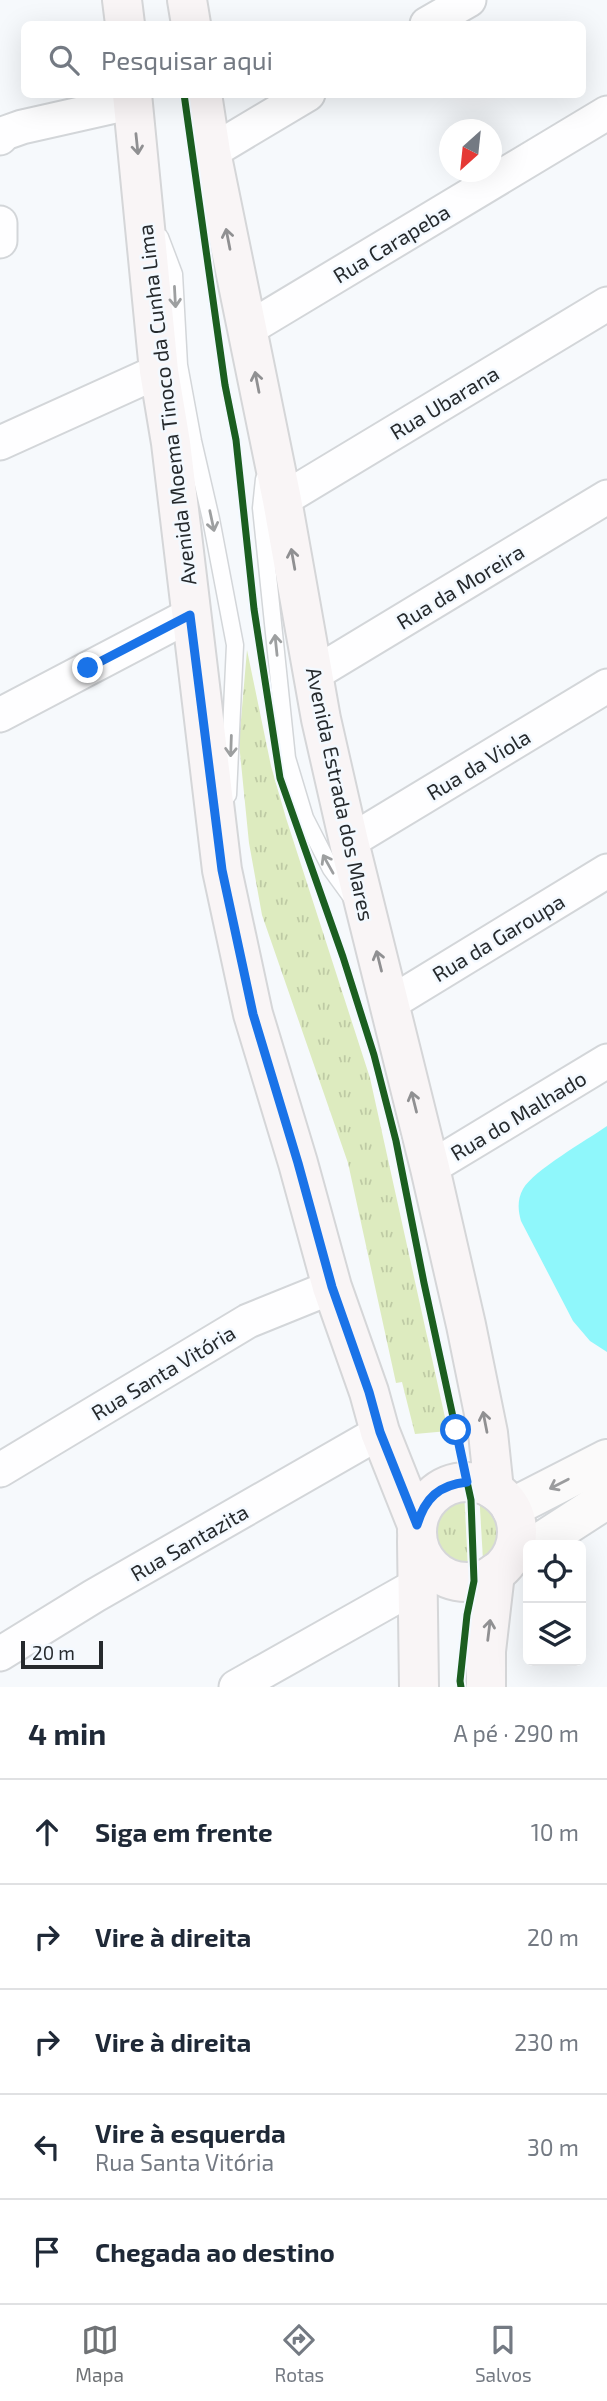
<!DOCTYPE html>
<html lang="pt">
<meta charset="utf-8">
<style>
:root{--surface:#fff;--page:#f2f2f3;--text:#1f2937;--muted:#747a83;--line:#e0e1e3;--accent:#6f7275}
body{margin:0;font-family:"Exo 2",sans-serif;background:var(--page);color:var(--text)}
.controls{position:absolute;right:21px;bottom:21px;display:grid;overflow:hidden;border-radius:10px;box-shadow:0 7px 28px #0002}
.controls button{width:63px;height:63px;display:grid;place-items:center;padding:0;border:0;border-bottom:2px solid var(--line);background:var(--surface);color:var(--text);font:35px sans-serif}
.compass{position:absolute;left:439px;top:119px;width:63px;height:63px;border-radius:50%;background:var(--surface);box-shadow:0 7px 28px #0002;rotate:207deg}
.scale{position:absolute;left:21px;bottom:18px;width:82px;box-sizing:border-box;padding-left:7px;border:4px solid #262a2d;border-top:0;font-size:19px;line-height:24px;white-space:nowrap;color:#262a2d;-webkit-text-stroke:5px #f3f9ff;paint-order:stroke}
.stop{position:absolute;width:21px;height:21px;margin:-16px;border:5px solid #1a73e8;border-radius:50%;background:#fff}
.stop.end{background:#1a73e8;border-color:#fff;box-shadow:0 2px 7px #0008}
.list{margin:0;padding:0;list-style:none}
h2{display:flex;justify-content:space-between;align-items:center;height:91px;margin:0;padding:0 28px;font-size:30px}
h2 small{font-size:23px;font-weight:400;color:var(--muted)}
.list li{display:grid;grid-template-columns:46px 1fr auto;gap:21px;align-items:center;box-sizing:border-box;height:105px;padding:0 28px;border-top:2px solid var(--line)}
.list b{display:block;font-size:26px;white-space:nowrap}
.list p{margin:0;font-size:23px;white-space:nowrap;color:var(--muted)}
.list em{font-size:23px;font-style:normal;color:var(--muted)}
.icon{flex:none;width:38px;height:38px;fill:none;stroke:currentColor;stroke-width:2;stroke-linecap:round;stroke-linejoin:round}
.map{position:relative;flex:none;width:607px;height:1687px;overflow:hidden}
.search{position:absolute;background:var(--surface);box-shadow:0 7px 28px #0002;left:21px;right:21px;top:21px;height:77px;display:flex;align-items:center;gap:18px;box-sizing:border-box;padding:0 24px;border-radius:10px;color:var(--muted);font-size:26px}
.sheet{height:616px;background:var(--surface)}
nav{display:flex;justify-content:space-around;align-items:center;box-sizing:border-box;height:98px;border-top:2px solid var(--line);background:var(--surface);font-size:19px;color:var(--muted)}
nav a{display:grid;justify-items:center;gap:4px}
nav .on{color:var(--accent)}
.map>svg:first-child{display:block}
</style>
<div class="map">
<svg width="607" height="1687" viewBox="0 0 607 1687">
<defs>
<pattern id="grass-tufts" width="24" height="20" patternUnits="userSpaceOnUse" patternTransform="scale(1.75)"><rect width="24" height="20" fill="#ddebbf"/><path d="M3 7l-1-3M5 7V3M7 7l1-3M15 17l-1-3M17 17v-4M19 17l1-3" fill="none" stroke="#becaa4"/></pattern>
</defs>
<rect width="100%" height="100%" fill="#f6f9fc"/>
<g fill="url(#grass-tufts)">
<polygon points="247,650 271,766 286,818 370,1078 448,1431 415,1434 402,1382 396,1383 348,1163 262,915 249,843 239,743"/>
<path d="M464,1491L468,1566C422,1558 418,1496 464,1491Z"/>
<polygon points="479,1491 511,1522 513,1533 509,1544 483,1560"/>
</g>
<path fill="#8ff7fb" d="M607,1126V1352L590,1341L573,1321L521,1221C518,1210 517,1200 523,1189C534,1170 587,1140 607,1126Z"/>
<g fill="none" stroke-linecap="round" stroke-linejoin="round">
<g stroke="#d3d6d9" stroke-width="19">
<g id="lane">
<polyline points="160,237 174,274 179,365 193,441 211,519 235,645 228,795"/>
<polyline points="264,479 261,508 287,758 305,818 331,869 352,898"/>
</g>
</g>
<g stroke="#d3d6d9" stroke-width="37">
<g id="street">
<polyline points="427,24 469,0"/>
<polyline points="0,138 5,133 22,127 133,102"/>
<polyline points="211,152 308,94"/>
<polyline points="0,223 0,241"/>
<polyline points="246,330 607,113"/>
<polyline points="0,443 159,371"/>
<polyline points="282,500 607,304"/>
<polyline points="314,674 607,497"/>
<polyline points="0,715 190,615"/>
<polyline points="349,842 607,686"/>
<polyline points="389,1004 607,871"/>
<polyline points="430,1168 607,1061"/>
<polyline points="0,1470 248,1321 332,1287"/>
<polyline points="0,1654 94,1596 380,1432"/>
<polyline points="236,1687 419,1584"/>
</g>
</g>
<g stroke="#d3d6d9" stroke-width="42">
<g id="secondary">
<polyline points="511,1508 607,1459"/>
<polyline points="536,1545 607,1499"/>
</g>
</g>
<g stroke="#d5d6d8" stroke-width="42">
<g id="primary">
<polyline points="122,0 125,24"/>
<polyline points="187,0 191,24"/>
<polyline points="132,94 159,371 171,443 222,870 253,1014 298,1163 332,1287 369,1392 380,1432 417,1525"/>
<polyline points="202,94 211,152 282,500 321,719 349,842 430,1168 466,1325 488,1433 494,1490"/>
<circle cx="467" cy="1532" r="50"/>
<polyline points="417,1541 419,1687"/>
<polyline points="486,1687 486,1651 495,1573"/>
</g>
</g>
<use href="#lane" stroke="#fefeff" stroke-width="16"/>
<use href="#street" stroke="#fefeff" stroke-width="33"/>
<use href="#secondary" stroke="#fbfafa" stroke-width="38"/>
<use href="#primary" stroke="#f9f5f6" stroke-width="38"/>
<g stroke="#f3f9ff" stroke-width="11">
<polyline id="cycleway" points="184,94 225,385 236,440 254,609 280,778 343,957 374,1055 396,1141 424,1283 471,1500 474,1581 467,1615 460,1681 461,1687"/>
</g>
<use href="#cycleway" stroke="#1b5e20" stroke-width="7"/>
</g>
<defs><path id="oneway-shaft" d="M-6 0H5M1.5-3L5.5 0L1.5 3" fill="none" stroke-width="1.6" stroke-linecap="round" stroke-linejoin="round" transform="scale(1.75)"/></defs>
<g stroke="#909092">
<use href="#oneway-shaft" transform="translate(137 144) rotate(84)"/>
<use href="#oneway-shaft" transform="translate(228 239) rotate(-101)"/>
<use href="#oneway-shaft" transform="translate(257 382) rotate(-101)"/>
<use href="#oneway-shaft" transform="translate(293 559) rotate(-100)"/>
<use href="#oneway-shaft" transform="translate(379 961) rotate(-104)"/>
<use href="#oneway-shaft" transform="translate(414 1102) rotate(-104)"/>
<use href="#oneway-shaft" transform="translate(485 1422) rotate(-101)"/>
<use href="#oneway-shaft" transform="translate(489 1630) rotate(-83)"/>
</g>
<g stroke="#9d9fa0">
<use href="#oneway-shaft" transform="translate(175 297) rotate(87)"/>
<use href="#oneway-shaft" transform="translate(212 521) rotate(78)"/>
<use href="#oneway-shaft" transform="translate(276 645) rotate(-96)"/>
<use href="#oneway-shaft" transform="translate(231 746) rotate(92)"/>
<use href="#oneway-shaft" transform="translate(328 864) rotate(-119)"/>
</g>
<use stroke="#9b9c9e" href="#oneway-shaft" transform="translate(559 1484) rotate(153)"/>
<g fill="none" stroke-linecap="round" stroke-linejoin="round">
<path stroke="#1a73e8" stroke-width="9" d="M88,668L190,615L222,870L253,1014L298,1163L332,1287L369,1392L380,1432L417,1525C425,1498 439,1485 467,1482L456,1430"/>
</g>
<g text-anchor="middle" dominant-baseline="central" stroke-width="5" stroke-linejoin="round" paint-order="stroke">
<g font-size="21" fill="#262a2d" stroke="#f3f9ff">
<text transform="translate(391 243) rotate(-31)">Rua Carapeba</text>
<text transform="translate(444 402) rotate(-31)">Rua Ubarana</text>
<text transform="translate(166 405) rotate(-97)">Avenida Moema Tinoco da Cunha Lima</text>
<text transform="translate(460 586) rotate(-31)">Rua da Moreira</text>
<text transform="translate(478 764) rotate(-31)">Rua da Viola</text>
<text transform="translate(341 794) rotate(78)">Avenida Estrada dos Mares</text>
<text transform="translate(498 937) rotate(-31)">Rua da Garoupa</text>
<text transform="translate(518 1115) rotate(-31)">Rua do Malhado</text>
<text transform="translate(163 1372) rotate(-31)">Rua Santa Vitória</text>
<text transform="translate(189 1542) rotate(-30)">Rua Santazita</text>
</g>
</g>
</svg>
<div class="controls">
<button><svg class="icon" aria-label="locate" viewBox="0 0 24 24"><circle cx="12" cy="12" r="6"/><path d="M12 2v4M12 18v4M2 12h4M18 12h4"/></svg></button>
<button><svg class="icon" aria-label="layers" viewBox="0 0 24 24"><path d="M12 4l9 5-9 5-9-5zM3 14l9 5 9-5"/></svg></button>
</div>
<svg class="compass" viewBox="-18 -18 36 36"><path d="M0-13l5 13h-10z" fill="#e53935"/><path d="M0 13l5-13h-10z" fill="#747a83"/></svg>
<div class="scale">20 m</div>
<div class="stop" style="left:456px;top:1430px"></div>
<div class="stop end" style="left:88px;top:668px"></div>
<div class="search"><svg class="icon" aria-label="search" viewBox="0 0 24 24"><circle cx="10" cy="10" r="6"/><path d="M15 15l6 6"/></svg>Pesquisar aqui</div>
</div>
<section class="sheet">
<h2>4 min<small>A pé · 290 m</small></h2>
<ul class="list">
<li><svg class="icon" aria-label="ahead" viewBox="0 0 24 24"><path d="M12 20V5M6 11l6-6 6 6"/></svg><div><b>Siga em frente</b></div><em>10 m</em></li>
<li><svg class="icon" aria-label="right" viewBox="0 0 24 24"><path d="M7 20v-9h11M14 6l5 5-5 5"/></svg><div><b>Vire à direita</b></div><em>20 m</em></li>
<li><svg class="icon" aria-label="right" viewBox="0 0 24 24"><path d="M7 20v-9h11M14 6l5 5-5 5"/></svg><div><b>Vire à direita</b></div><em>230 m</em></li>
<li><svg class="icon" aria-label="left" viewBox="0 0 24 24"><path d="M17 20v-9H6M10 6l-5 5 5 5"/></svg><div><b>Vire à esquerda</b><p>Rua Santa Vitória</p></div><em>30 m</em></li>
<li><svg class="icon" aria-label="arrive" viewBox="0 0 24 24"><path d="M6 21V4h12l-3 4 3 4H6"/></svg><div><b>Chegada ao destino</b></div></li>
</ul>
</section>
<nav>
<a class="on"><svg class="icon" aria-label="map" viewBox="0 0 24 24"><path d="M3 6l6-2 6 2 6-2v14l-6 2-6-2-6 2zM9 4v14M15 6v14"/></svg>Mapa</a>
<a><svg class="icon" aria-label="directions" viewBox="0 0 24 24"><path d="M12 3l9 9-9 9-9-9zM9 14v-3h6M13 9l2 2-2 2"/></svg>Rotas</a>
<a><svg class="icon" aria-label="saved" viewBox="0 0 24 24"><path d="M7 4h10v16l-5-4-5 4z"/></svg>Salvos</a>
</nav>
